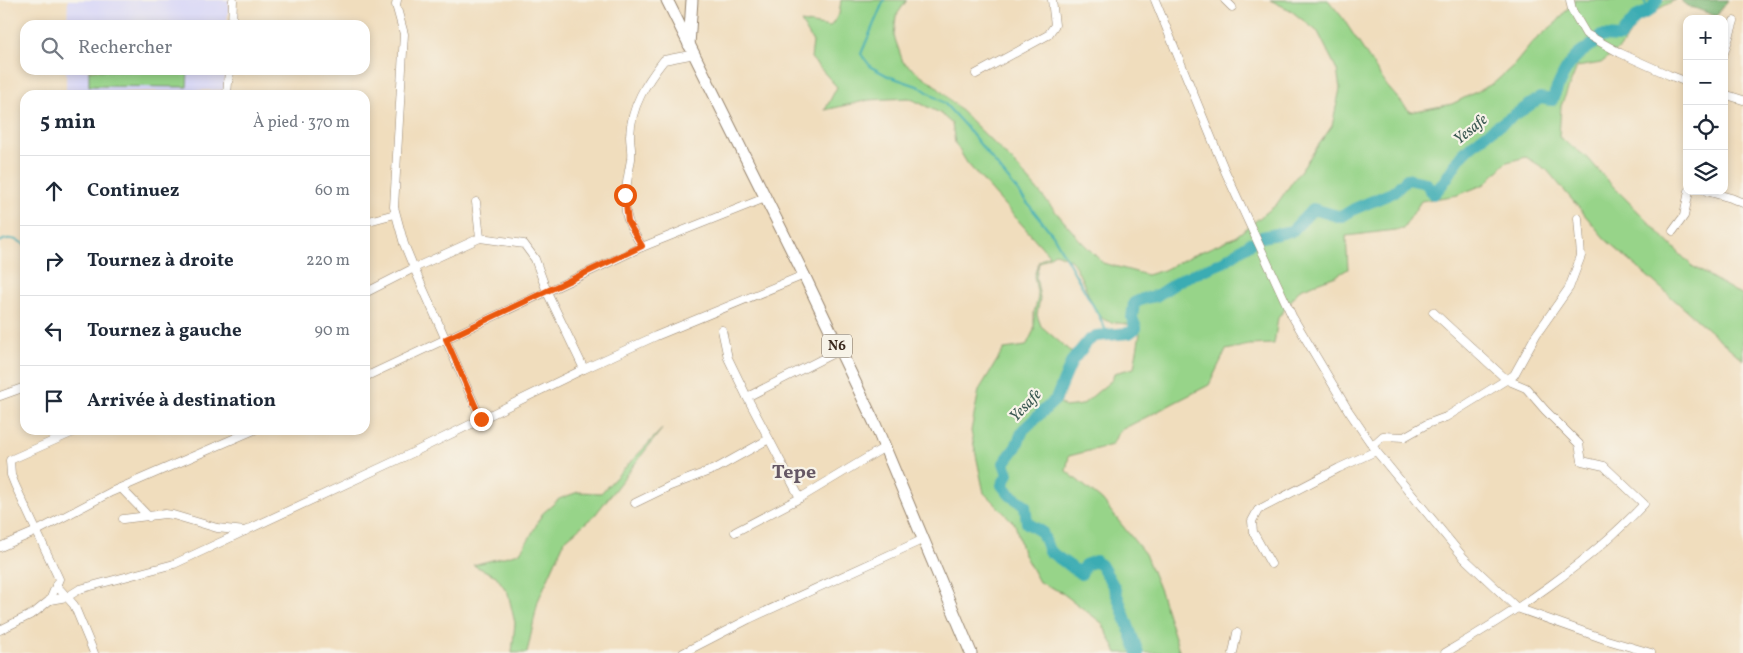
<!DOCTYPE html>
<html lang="fr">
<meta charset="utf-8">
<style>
:root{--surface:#fff;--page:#f2f2f3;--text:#1f2937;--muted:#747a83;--line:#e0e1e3}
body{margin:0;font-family:Vollkorn,serif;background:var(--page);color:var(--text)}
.controls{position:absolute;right:15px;top:15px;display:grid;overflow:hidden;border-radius:10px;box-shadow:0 2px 8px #0003}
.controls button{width:45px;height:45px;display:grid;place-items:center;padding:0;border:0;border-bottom:1px solid var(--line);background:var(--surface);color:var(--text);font:25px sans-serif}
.stop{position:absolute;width:15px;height:15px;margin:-11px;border:4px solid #ea580c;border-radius:50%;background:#fff}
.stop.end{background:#ea580c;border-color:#fff;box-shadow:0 1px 5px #0008}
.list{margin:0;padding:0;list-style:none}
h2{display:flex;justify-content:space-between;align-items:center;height:65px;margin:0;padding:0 20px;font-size:21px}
h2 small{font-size:16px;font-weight:400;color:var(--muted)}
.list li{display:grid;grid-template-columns:32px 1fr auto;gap:15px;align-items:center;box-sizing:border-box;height:70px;padding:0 20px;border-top:1px solid var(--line)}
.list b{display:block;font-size:19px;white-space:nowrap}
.list em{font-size:16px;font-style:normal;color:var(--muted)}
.icon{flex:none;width:28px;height:28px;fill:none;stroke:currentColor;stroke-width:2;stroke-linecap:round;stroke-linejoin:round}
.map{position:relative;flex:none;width:1743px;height:653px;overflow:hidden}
.search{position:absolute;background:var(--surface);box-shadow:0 2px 8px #0003;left:20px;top:20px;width:350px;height:55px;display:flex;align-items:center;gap:12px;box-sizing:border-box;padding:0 18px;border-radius:15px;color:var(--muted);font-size:19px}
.panel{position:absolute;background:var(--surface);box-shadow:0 2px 8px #0003;left:20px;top:90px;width:350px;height:345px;border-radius:15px}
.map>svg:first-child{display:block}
</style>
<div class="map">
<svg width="1743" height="653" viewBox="0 0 1743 653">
<rect width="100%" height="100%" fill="#f7f3e8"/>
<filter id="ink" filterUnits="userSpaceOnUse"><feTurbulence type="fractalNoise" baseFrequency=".02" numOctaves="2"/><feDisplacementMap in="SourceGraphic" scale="10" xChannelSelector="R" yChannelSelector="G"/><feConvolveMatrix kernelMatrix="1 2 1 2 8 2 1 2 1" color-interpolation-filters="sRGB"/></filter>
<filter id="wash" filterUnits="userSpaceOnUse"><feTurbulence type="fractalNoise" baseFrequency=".0096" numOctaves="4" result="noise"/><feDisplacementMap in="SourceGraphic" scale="20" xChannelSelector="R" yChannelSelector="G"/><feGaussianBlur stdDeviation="1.12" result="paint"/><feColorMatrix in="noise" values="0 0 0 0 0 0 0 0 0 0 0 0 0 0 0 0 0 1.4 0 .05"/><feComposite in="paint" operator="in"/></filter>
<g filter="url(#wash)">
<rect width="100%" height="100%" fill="#f0ddbd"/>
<g fill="#d8d7f8">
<polygon points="68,0 229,0 227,25 67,25"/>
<polygon points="66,70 225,70 224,90 66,93"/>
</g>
<g fill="#97d489" stroke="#697f54" fill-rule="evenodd">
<path d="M841,0H907L896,16L894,36L903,62L936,86L1016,165L1079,239L1103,263L1147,275L1164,270L1189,257L1235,237L1276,205L1332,126L1340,89L1337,70L1318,32L1290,10L1270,0H1328L1342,17L1387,86L1410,112L1452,104L1494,83L1514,65L1533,42L1558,21L1574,0H1675L1640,19L1621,47L1601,63L1577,67L1561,106L1559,137L1588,158L1606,179L1692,266L1743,296V360L1605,239L1547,170L1526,157L1507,162L1485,184L1458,195L1421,201L1403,229L1346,236L1348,269L1336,276L1300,289L1278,318L1274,344L1249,345L1226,350L1209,385L1119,431L1112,445L1069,456L1066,471L1102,500L1145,554L1160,591L1180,653H1117L1102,623L1061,592L1039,582L1023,553L1015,524L984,493L971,431L979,390L1004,349L1026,346L1034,330V313L1038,297L1034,276L1039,261L1049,255L967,163L955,143L952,124L940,113L909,98L869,100L825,110L837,87L811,58L813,42L801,22L830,27L839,14ZM1055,253C1060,255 1066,257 1070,260C1079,266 1090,304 1099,315C1110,329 1130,317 1140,333L1134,368L1114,373L1112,380L1082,405L1065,407L1056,399L1072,361L1071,352L1041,326L1037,315L1040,298L1036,277L1039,263Z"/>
<rect x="90" y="24" width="98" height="1"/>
<polygon points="89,70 188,70 187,87 89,86"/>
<polygon points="662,429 595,515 565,540 538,601 527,653 512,653 515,623 508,593 496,576 473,565 519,553 529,539 542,514 559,499 578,492 601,493"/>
</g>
<polygon fill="#79b675" stroke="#5a704a" points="1680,0 1728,0 1716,16 1686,5"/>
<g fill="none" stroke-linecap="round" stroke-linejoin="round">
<g stroke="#3aacb3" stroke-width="2">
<polyline points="884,0 861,54 871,67 888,76 920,87 944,103 967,128 1053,235 1099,316 1108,335"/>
<polyline points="1644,0 1648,11"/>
<path d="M0,242C8,236 18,240 25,245"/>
</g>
<g stroke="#3aacb3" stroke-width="12">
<path d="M1262,237L1292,231L1313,209L1341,217L1354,209L1394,192L1407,179L1426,183L1433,194C1448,182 1453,163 1466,151C1488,130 1516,115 1540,98L1552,100C1559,84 1564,69 1576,57C1584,49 1595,45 1601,36L1620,37L1636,17L1651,10L1657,0"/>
<polyline points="1138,653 1114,587 1103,568 1096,561 1085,565 1081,574 1049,551 1042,532 1027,523 1025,505 1010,495 1002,485 1008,474 1004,463 1016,447 1023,430 1056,399 1072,361 1088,341 1096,336 1129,333 1136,328 1132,318 1134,303 1145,298 1156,296 1182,279 1223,262 1251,243"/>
</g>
</g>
</g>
<g filter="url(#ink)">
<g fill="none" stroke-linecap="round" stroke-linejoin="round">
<g stroke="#96846e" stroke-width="9">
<g id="minor">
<polyline points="397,0 396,5 404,34 394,207 404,244 414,268 481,419"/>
<polyline points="1155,0 1225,171 1292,316 1348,410 1376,451 1464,558 1517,608 1607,640 1651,653"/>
<polyline points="1225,0 1232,7"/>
<polyline points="1570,0 1572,10 1586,34 1620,53 1669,75 1687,82"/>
<polyline points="232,25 233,0"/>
<polyline points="1724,53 1734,21"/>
<polyline points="976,74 1048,35 1055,25 1052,0"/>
<polyline points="1724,94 1743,100"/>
<polyline points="227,95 229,70"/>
<polyline points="1706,191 1731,198 1743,203"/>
<polyline points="476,202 480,238 524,244 535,259 547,292 584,369"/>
<polyline points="365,222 395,214"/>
<polyline points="1673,231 1684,216 1689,191"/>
<path d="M642,247C638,239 632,231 629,223C621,203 628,179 631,159C632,151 630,143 630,136C631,106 646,83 664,60L695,54"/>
<polyline points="365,293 414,268 480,238"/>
<path d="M1433,312L1507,380L1526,388L1545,410L1579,444L1582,461L1604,466L1644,504C1588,564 1515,612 1445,653"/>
<polyline points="722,330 728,358 747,397"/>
<polyline points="365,377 642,247 765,198"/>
<polyline points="0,396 25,387"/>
<polyline points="1372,446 1383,436 1404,437 1427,424 1446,417 1514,375 1536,335 1569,288 1581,256 1578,218"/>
<polyline points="121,488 149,517"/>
<polyline points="800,498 747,397 840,350"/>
<polyline points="635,503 670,486 717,468 769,439"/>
<polyline points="123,519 165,514 173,515 217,528 245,531"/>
<polyline points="735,532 800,498 885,447"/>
<polyline points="0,547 37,531 111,492 254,430"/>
<polyline points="1271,564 1253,532 1252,521 1258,510 1339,468 1376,451"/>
<polyline points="56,585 74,605 94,653"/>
<polyline points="50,600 67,597 80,589 174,564 408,455 584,369 656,336 804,275"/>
<polyline points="0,630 34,613 50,600 59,579 15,485 11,475 10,460 78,430"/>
<polyline points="683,653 749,619 924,539"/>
<polyline points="1233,653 1237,633"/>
</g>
</g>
<g stroke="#96846e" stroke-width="13">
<g id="highway">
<polyline points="667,0 804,275 875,424 971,653"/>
<polyline points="689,45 692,0"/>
</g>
</g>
<use href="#minor" stroke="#fff" stroke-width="8"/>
<use href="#highway" stroke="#fff" stroke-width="11"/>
</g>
</g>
<g fill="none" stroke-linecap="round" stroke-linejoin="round" filter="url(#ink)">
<polyline stroke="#ea580c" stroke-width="6" points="481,419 446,339 642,246 628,222 625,195"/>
</g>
<g text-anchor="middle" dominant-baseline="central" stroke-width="4.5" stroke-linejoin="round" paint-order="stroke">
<rect fill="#f7f3e8" stroke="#73665b" stroke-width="1" x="822" y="334.5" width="30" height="23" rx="4"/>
<g font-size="14" font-weight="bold" fill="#3b2a1e">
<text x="837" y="346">N6</text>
</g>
<g font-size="16" font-style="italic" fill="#3b5852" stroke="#f7f3e8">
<text transform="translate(1471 130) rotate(-39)">Yesafe</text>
<text transform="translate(1026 406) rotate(-46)">Yesafe</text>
</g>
<g font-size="20" font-weight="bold" fill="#665865" stroke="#f7f3e8">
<text x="794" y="473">Tepe</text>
</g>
</g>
</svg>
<div class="controls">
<button>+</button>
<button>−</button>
<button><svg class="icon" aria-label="locate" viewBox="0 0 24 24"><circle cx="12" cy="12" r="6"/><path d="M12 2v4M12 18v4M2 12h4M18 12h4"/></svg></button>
<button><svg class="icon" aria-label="layers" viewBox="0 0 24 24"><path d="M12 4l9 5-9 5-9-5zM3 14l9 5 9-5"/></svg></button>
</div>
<div class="stop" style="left:625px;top:195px"></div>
<div class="stop end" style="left:481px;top:419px"></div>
<div class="search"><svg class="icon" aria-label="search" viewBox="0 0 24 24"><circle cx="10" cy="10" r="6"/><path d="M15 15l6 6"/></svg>Rechercher</div>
<section class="panel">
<h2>5 min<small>À pied · 370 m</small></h2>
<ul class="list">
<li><svg class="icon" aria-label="ahead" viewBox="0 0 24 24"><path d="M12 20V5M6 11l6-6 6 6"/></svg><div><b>Continuez</b></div><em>60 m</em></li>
<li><svg class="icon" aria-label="right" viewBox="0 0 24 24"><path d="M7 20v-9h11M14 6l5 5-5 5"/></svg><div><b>Tournez à droite</b></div><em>220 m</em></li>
<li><svg class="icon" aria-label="left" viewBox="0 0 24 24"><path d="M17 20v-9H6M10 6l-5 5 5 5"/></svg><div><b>Tournez à gauche</b></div><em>90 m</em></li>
<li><svg class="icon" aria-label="arrive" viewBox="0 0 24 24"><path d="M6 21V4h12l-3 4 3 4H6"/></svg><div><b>Arrivée à destination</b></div></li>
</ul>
</section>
</div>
